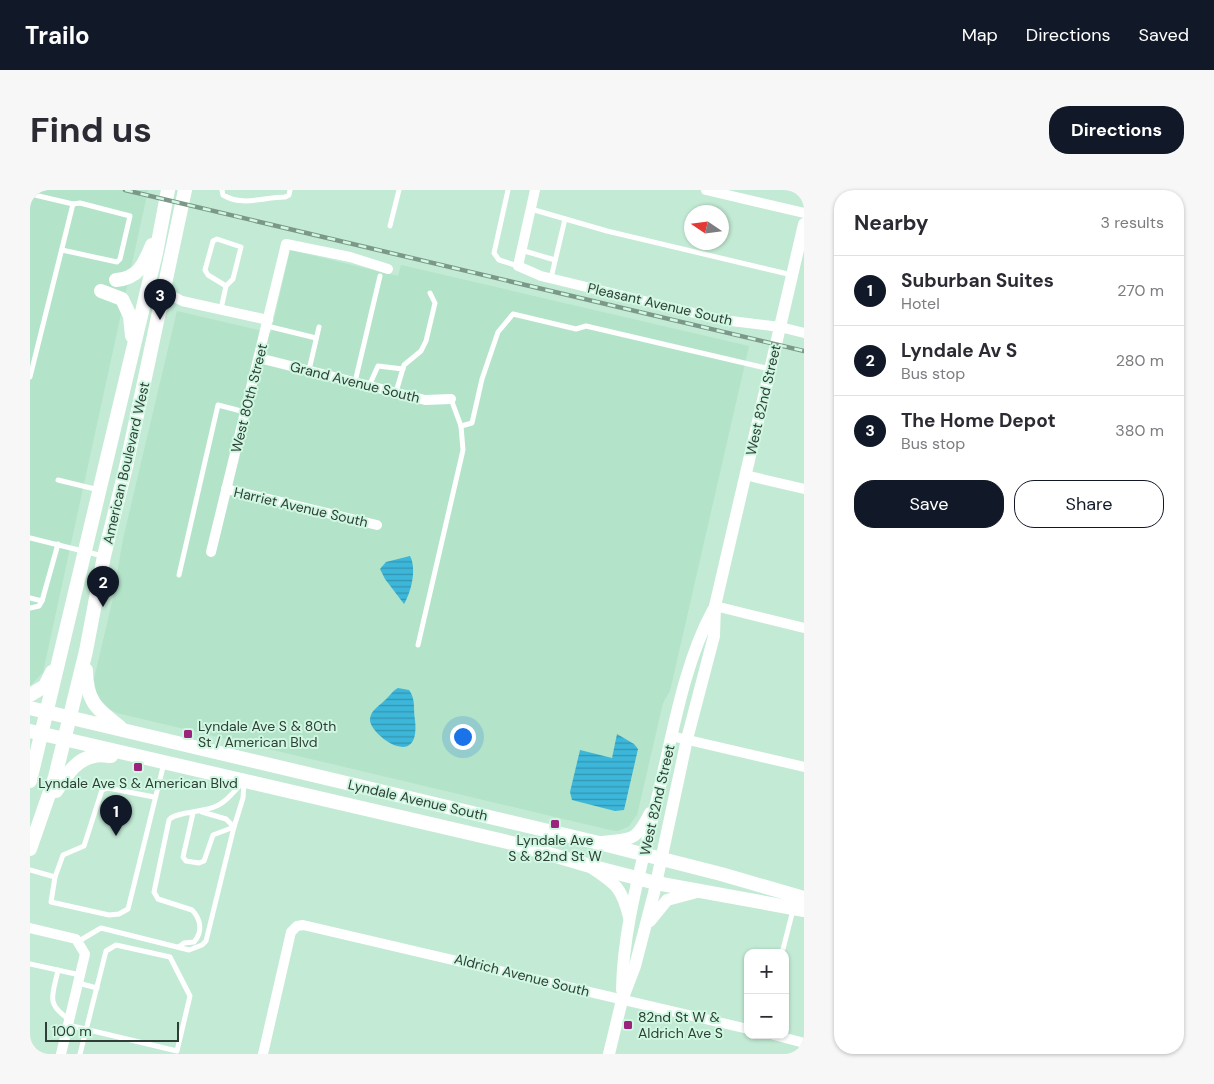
<!DOCTYPE html>
<meta charset="utf-8">
<style>
:root{--surface:#fff;--page:#f7f7f7;--text:#2b2b33;--muted:#7c7c81;--line:#e1e1e2;--accent:#111827}
body{margin:0;font-family:"DM Sans",sans-serif;background:var(--page);color:var(--text)}
.controls{position:absolute;right:15px;bottom:15px;display:grid;overflow:hidden;border-radius:10px;box-shadow:0 1px 4px #0004}
.controls button{width:45px;height:45px;display:grid;place-items:center;padding:0;border:0;border-bottom:1px solid var(--line);background:var(--surface);color:var(--text);font:25px sans-serif}
.compass{position:absolute;left:654px;top:15px;width:45px;height:45px;border-radius:50%;background:var(--surface);box-shadow:0 1px 4px #0004;rotate:283deg}
.scale{position:absolute;left:15px;bottom:12px;width:134px;box-sizing:border-box;padding-left:5px;border:2px solid #2f3f36;border-top:0;font-size:14px;line-height:18px;white-space:nowrap;color:#2f3f36;-webkit-text-stroke:4px #cff7e1;paint-order:stroke}
.you{position:absolute;left:432px;top:546px;width:18px;height:18px;margin:-12px;border:4px solid #fff;border-radius:50%;background:#1a73e8;box-shadow:0 0 0 8px #1a73e833}
.badge{display:grid;place-items:center;width:32px;height:32px;border-radius:50%;background:var(--accent);color:#fff;font-size:16px;font-weight:700}
.pin{position:absolute;translate:-50% -41px;filter:drop-shadow(0 1px 2px #0008)}
.pin::after{content:'';position:absolute;top:26px;width:18px;height:15px;background:inherit;clip-path:polygon(0 0,100% 0,50% 100%)}
.list{margin:0;padding:0;list-style:none}
h2{display:flex;justify-content:space-between;align-items:center;height:65px;margin:0;padding:0 20px;font-size:21px}
h2 small{font-size:16px;font-weight:400;color:var(--muted)}
.list li{display:grid;grid-template-columns:32px 1fr auto;gap:15px;align-items:center;box-sizing:border-box;height:70px;padding:0 20px;border-top:1px solid var(--line)}
.list b{display:block;font-size:19px;white-space:nowrap}
.list p{margin:0;font-size:16px;white-space:nowrap;color:var(--muted)}
.list em{font-size:16px;font-style:normal;color:var(--muted)}
.actions{display:flex;gap:10px;padding:15px 20px}
.actions a{flex:1;padding:11px 0;border:1px solid var(--accent);border-radius:20px;text-align:center;font-size:18px;color:var(--accent)}
.actions .main{background:var(--accent);color:#fff}
.map{position:relative;flex:none;width:774px;height:864px;overflow:hidden;border-radius:20px}
header{display:flex;align-items:center;gap:30px;box-sizing:border-box;height:70px;padding:0 25px;background:var(--accent);color:#fff}
header strong{font-size:24px}
nav{display:flex;gap:28px;margin-inline-start:auto;font-size:18px}
.intro{display:flex;align-items:center;justify-content:space-between;box-sizing:border-box;height:120px;padding:0 30px}
h1{margin:0;font-size:35px}
.button{padding:12px 22px;border-radius:20px;background:var(--accent);color:#fff;font-size:18px;font-weight:700}
main{display:flex;gap:30px;padding:0 30px}
aside{flex:1;background:var(--surface);border-radius:20px;box-shadow:0 1px 4px #0004}
.map>svg:first-child{display:block}
</style>
<header>
<strong>Trailo</strong>
<nav><a>Map</a><a>Directions</a><a>Saved</a></nav>
</header>
<div class="intro"><h1>Find us</h1><a class="button">Directions</a></div>
<main>
<div class="map">
<svg width="774" height="864" viewBox="0 0 774 864">
<defs>
<pattern id="water-rules" width="6" height="5" patternUnits="userSpaceOnUse" patternTransform="scale(1.25)"><rect width="6" height="5" fill="#3cb6d9"/><path d="M0 2.5h6" fill="none" stroke="#3395b1"/></pattern>
</defs>
<rect width="100%" height="100%" fill="#c2ead4"/>
<g fill="#b3e3c8">
<polygon points="0,0 118,0 13,482 0,496"/>
<polygon points="260,60 368,86 371,75 719,156 640,501 633,513 607,625 598,637 587,641 580,640 87,523 73,516 66,502 64,489 83,408 93,349 147,121 241,143"/>
</g>
<g fill="url(#water-rules)">
<path d="M380,366C387,379 381,402 374,414L355,389L350,379L356,372Z"/>
<path d="M368,498L379,500C386,509 383,519 385,530C391,583 338,544 340,529C341,520 348,517 354,511C359,507 362,501 368,498Z"/>
<polygon points="587,544 604,554 608,559 594,620 585,621 542,610 540,602 550,560 582,568"/>
</g>
<g fill="none" stroke-linecap="round" stroke-linejoin="round">
<g stroke="#fff" stroke-width="5">
<path d="M192,0L193,5C213,17 233,7 255,7L259,5L260,0"/>
<polyline points="478,0 464,63 469,70 488,76"/>
<polyline points="0,4 43,14 0,187"/>
<polyline points="501,19 577,41 762,85"/>
<polyline points="360,36 369,0"/>
<polyline points="32,60 87,72 90,69 100,26 50,13 43,14"/>
<polyline points="491,60 525,70"/>
<polyline points="521,88 535,29"/>
<polyline points="191,119 196,96 203,89 211,57 187,49 183,51 175,80 178,85 196,96"/>
<polyline points="237,136 286,148"/>
<polyline points="279,180 289,137"/>
<polyline points="325,192 350,86"/>
<polyline points="339,196 348,176 373,179"/>
<polyline points="366,202 374,175 391,161 396,151 405,113 400,103"/>
<polyline points="431,236 442,233 452,189 468,142 483,124 546,139 556,136 740,179"/>
<polyline points="28,290 69,300"/>
<polyline points="0,348 73,366"/>
<polyline points="149,385 188,215 215,222"/>
<polyline points="0,408 12,411"/>
<polyline points="0,418 9,416 12,411 28,354"/>
<polyline points="388,455 433,260 431,236 421,209"/>
<polyline points="0,680 25,687 21,712 79,725 89,724 98,719 134,573"/>
<polyline points="25,687 33,665 54,656 72,600 78,598 124,607"/>
<polyline points="49,751 71,738 159,760 172,755 176,751 204,637 196,629 172,622"/>
<path d="M150,756L154,753L164,752C173,742 171,729 162,720L128,709L124,702L139,630C144,622 173,622 184,617C196,613 205,600 214,591L213,608L204,637L183,645L174,671L169,673L156,671L153,667L163,623"/>
<polyline points="752,763 763,720"/>
<polyline points="0,774 50,785"/>
<path d="M28,780C23,805 15,814 39,829"/>
<polyline points="48,793 67,798"/>
<polyline points="38,835 147,861 160,806 140,767 86,755 76,761 50,864"/>
</g>
<g stroke="#fff" stroke-width="10">
<polyline points="505,0 488,76 511,86 693,130 750,137 774,143"/>
<polyline points="676,0 774,23"/>
<polyline points="134,101 152,111 238,130"/>
<polyline points="229,168 395,210 421,209"/>
<polyline points="715,285 774,299"/>
<polyline points="196,299 347,335"/>
<polyline points="181,362 256,54 320,67 358,79"/>
<polyline points="685,416 774,438"/>
<polyline points="641,546 774,577"/>
<polyline points="0,738 46,749 55,764 31,864"/>
<polyline points="744,845 774,853"/>
<polyline points="233,864 261,742 267,736 273,735 718,839"/>
</g>
<g stroke="#fff" stroke-width="12">
<path d="M572,652C602,648 605,653 620,623"/>
<path d="M562,678C586,694 592,698 599,727"/>
<polyline points="620,731 637,710 667,702"/>
<path d="M592,800C593,735 613,672 627,609C642,548 653,475 683,420"/>
<polyline points="579,864 592,810 605,776 624,703 657,549 684,446 685,416 774,34"/>
</g>
<g stroke="#fff" stroke-width="14">
<path d="M86,90C109,88 114,74 122,55"/>
<polyline points="71,101 92,109 100,126 102,146"/>
<path d="M56,480C56,510 66,519 90,537"/>
<polyline points="0,505 15,496 22,482"/>
<polyline points="0,518 565,652 691,684 774,708"/>
<polyline points="0,541 482,653 560,676 626,693 774,720"/>
<polyline points="0,591 126,63 138,0"/>
<path d="M26,601C36,586 46,569 64,566C70,564 75,566 81,566"/>
<polyline points="0,659 25,587 56,461 74,366 96,277 155,0"/>
</g>
<g stroke="#7c9888" stroke-width="4.5">
<polyline id="rail" points="95,0 774,161"/>
</g>
<use href="#rail" stroke="#cff7e1" stroke-width="2.5" stroke-dasharray="8" stroke-linecap="butt"/>
</g>
<g fill="#9c237c" stroke="#cff7e1" stroke-width="2">
<rect x="153" y="539" width="10" height="10" rx="2.5"/>
<rect x="103" y="572" width="10" height="10" rx="2.5"/>
<rect x="520" y="629" width="10" height="10" rx="2.5"/>
<rect x="593" y="830" width="10" height="10" rx="2.5"/>
</g>
<g text-anchor="middle" dominant-baseline="central" stroke-width="4" stroke-linejoin="round" paint-order="stroke">
<g font-size="14" fill="#2f3f36" stroke="#cff7e1">
<text transform="translate(630 114) rotate(13)">Pleasant Avenue South</text>
<text transform="translate(325 192) rotate(14)">Grand Avenue South</text>
<text transform="translate(219 208) rotate(-76)">West 80th Street</text>
<text transform="translate(733 210) rotate(-77)">West 82nd Street</text>
<text transform="translate(96 273) rotate(-77)">American Boulevard West</text>
<text transform="translate(271 317) rotate(13)">Harriet Avenue South</text>
<text transform="translate(388 610) rotate(13)">Lyndale Avenue South</text>
<text transform="translate(627 610) rotate(-77)">West 82nd Street</text>
<text transform="translate(492 785) rotate(14)">Aldrich Avenue South</text>
</g>
<g font-size="14" fill="#2f3f36" stroke="#cff7e1" text-anchor="start">
<text x="168" y="536">Lyndale Ave S &amp; 80th<tspan x="168" dy="16">St / American Blvd</tspan></text>
<text x="108" y="593" text-anchor="middle">Lyndale Ave S &amp; American Blvd</text>
<text x="525" y="650" text-anchor="middle">Lyndale Ave<tspan x="525" dy="16">S &amp; 82nd St W</tspan></text>
<text x="608" y="827">82nd St W &amp;<tspan x="608" dy="16">Aldrich Ave S</tspan></text>
</g>
</g>
</svg>
<div class="controls">
<button>+</button>
<button>−</button>
</div>
<svg class="compass" viewBox="-18 -18 36 36"><path d="M0-13l5 13h-10z" fill="#e53935"/><path d="M0 13l5-13h-10z" fill="#7c7c81"/></svg>
<div class="scale">100 m</div>
<div class="you"></div>
<div class="pin badge" style="left:86px;top:646px">1</div>
<div class="pin badge" style="left:73px;top:417px">2</div>
<div class="pin badge" style="left:130px;top:130px">3</div>
</div>
<aside>
<h2>Nearby<small>3 results</small></h2>
<ul class="list">
<li><span class="badge">1</span><div><b>Suburban Suites</b><p>Hotel</p></div><em>270 m</em></li>
<li><span class="badge">2</span><div><b>Lyndale Av S</b><p>Bus stop</p></div><em>280 m</em></li>
<li><span class="badge">3</span><div><b>The Home Depot</b><p>Bus stop</p></div><em>380 m</em></li>
</ul>
<div class="actions"><a class="main">Save</a><a>Share</a></div>
</aside>
</main>
